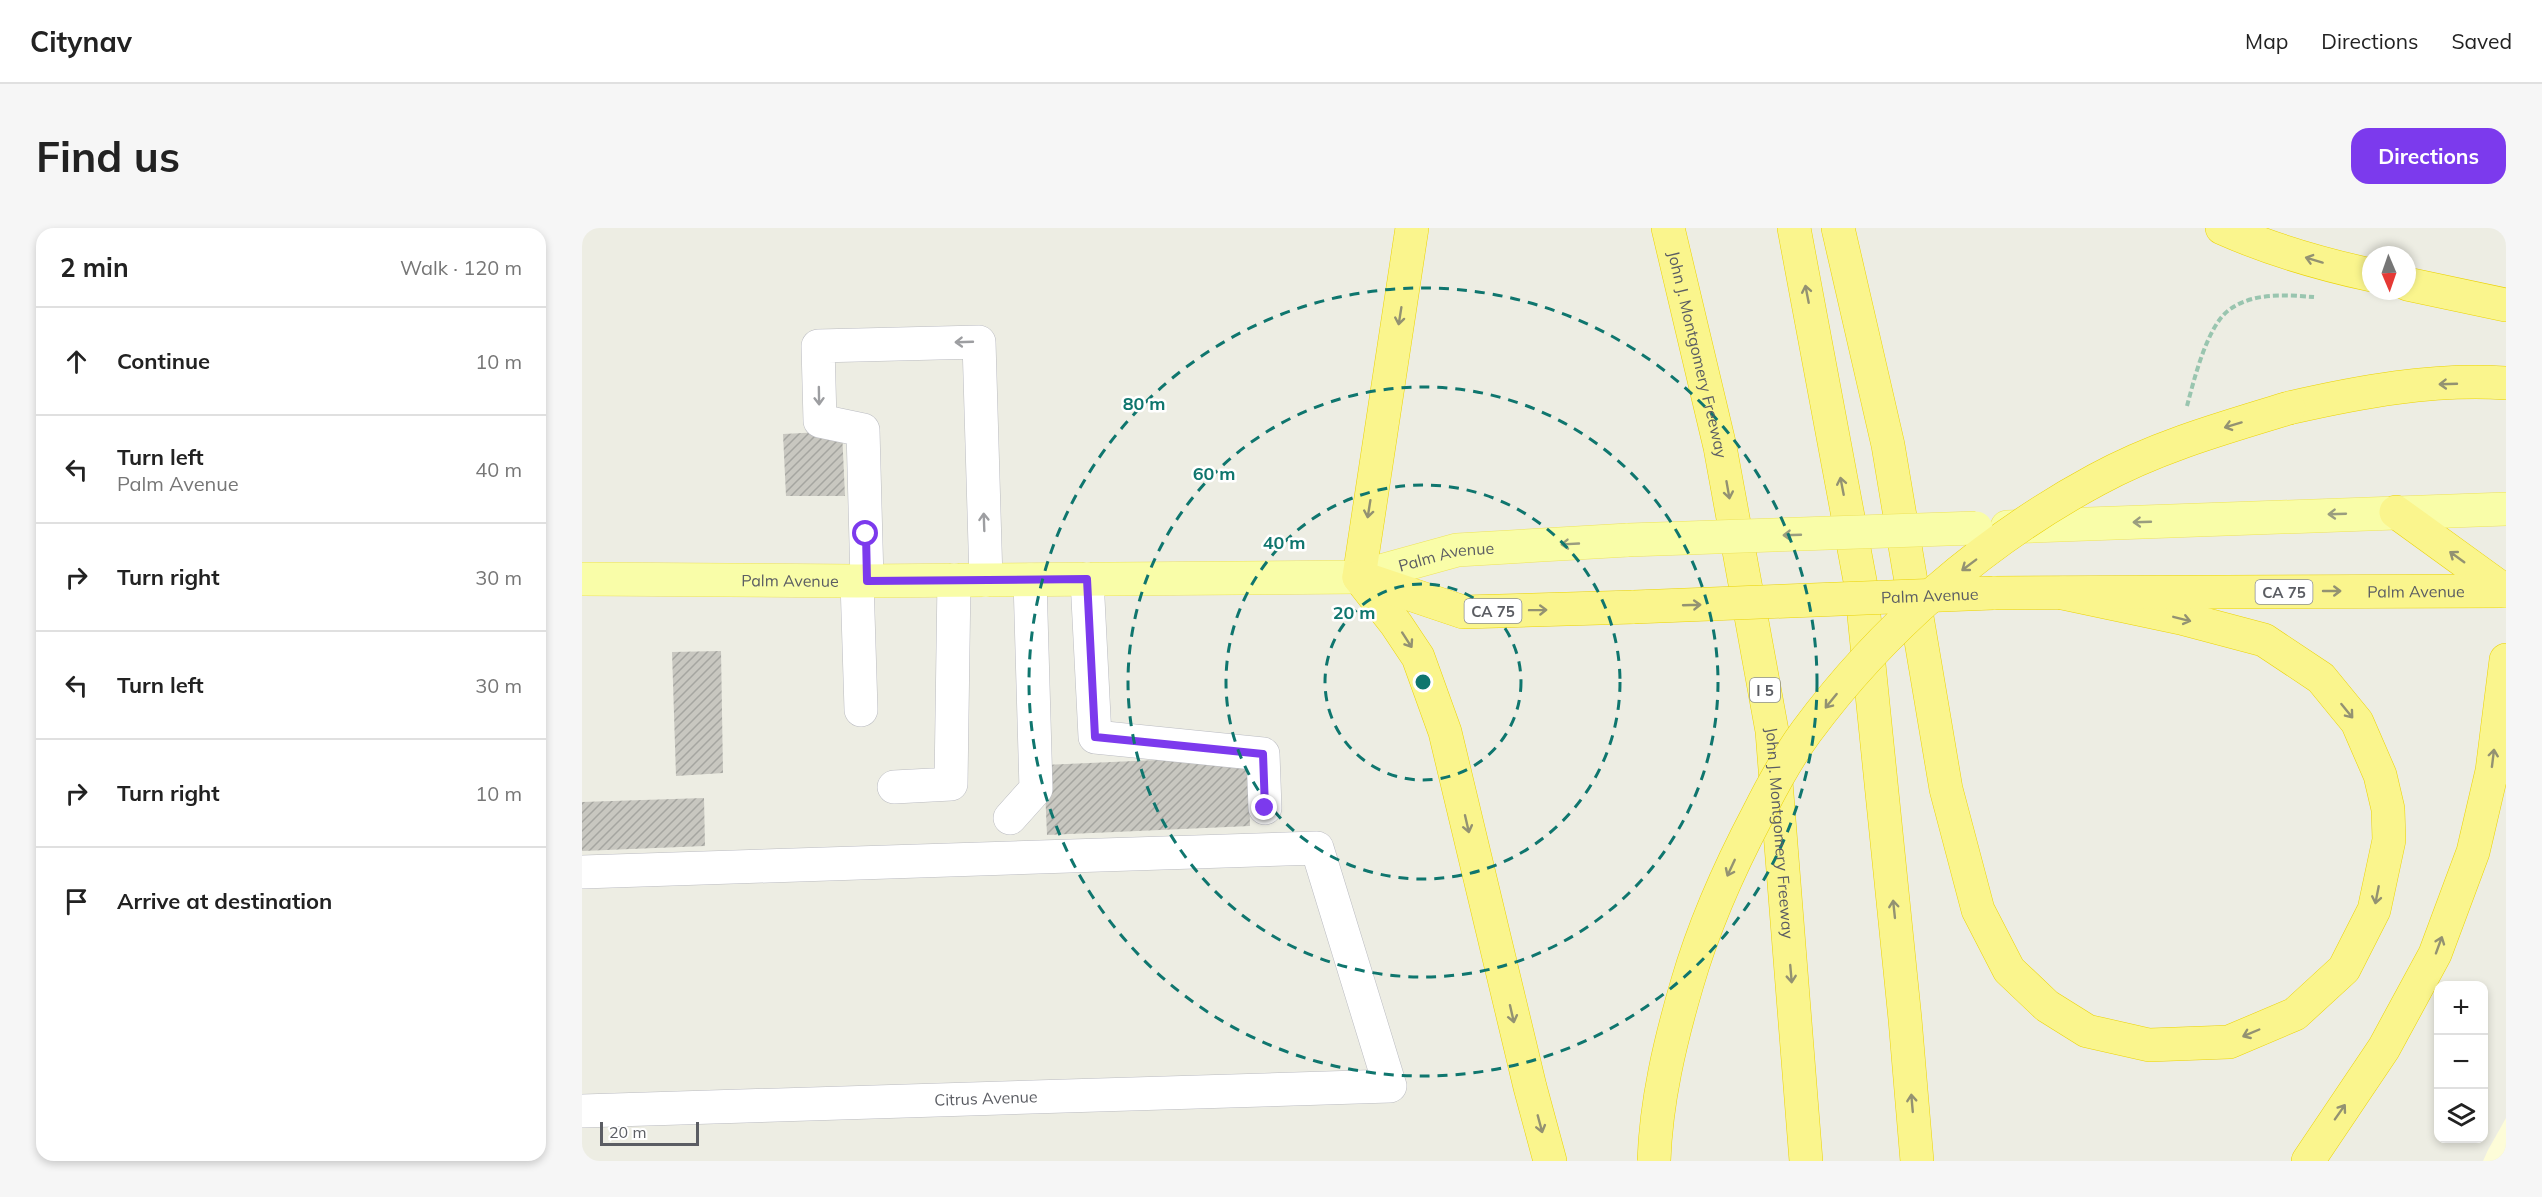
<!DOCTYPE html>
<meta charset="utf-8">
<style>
:root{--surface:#fff;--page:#f6f6f6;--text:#222;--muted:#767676;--line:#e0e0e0;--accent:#7c3aed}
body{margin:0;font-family:Mulish,sans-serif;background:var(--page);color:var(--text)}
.controls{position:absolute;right:18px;bottom:18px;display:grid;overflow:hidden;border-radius:12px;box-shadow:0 3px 9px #0003}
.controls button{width:54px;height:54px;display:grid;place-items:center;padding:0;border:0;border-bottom:2px solid var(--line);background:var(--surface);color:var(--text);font:30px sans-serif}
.compass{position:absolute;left:1780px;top:18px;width:54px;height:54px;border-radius:50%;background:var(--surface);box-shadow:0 3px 9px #0003;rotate:178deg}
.scale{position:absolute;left:18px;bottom:15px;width:99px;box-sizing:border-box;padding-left:6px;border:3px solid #5b5d63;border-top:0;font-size:16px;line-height:21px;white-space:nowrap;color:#5b5d63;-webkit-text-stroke:4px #fff;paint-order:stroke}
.stop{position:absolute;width:18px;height:18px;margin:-14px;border:4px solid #7c3aed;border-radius:50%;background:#fff}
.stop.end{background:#7c3aed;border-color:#fff;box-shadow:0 2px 6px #0008}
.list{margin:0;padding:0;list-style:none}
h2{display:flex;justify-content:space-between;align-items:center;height:78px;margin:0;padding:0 24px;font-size:26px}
h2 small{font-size:20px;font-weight:400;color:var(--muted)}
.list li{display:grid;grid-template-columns:39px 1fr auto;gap:18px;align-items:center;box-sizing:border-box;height:108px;padding:0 24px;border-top:2px solid var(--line)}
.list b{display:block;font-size:22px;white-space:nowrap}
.list p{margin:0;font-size:20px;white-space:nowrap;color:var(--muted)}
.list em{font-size:20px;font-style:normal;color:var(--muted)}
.icon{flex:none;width:33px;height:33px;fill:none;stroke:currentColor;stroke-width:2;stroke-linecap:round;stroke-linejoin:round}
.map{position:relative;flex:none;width:1924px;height:933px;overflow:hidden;border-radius:18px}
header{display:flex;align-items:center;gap:36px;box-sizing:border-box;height:84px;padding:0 30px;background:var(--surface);border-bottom:2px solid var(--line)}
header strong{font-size:28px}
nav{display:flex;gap:33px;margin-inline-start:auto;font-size:21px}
.intro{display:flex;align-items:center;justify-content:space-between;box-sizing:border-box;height:144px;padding:0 36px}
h1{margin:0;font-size:42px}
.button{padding:15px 27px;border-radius:18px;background:var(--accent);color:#fff;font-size:21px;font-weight:700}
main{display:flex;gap:36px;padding:0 36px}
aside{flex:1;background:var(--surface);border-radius:18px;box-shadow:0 3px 9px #0003}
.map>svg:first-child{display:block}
</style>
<header>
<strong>Citynav</strong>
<nav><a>Map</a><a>Directions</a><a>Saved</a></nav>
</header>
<div class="intro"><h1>Find us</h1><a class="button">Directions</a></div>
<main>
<aside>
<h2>2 min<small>Walk · 120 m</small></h2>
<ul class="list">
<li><svg class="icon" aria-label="ahead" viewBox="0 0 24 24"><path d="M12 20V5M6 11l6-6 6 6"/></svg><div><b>Continue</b></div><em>10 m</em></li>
<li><svg class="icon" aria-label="left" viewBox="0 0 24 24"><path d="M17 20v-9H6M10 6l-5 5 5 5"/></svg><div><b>Turn left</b><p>Palm Avenue</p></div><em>40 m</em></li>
<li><svg class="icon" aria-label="right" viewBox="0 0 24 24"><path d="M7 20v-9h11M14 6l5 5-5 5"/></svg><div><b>Turn right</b></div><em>30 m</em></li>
<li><svg class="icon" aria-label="left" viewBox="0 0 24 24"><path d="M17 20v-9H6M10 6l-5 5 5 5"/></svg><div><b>Turn left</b></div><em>30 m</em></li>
<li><svg class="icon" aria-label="right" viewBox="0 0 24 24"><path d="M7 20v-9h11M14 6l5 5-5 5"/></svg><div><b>Turn right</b></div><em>10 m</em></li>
<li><svg class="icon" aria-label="arrive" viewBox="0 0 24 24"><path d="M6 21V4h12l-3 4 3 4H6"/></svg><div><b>Arrive at destination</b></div></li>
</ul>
</aside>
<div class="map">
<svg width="1924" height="933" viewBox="0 0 1924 933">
<defs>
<pattern id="building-hatch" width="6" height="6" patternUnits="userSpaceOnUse" patternTransform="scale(1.5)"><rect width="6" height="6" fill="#c8c7c0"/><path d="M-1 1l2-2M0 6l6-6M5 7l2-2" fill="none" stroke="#a5a5a0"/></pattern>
</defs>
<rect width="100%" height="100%" fill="#edede3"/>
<polygon fill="#fdfcd8" points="1924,890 1924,933 1901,933 1906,922"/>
<g fill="url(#building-hatch)">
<polygon points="260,203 263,268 204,268 201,206"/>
<polygon points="139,423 141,545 94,548 90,424"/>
<polygon points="666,528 668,598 465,607 462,537"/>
<polygon points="122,570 123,618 0,623 0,574"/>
</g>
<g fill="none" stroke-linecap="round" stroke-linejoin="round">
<g stroke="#babbc1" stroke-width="34">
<g id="minor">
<polyline points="505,351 513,509 681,526 683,580"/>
<polyline points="275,353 279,482"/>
<polyline points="285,353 281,202 238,193 236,118 397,114 404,352"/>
<polyline points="312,559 369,556 372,352"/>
<polyline points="428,590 454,561 448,352"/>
<polyline points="0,644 735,620 808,858 0,883"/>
</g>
</g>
<g stroke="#eee35b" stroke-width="34">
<g id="major">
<polyline points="1425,299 1924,281"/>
<path id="s1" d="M0,351L275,353L777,349L875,322L1046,312"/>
</g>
</g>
<g stroke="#ebd305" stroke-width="34">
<g id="highway">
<polyline points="830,0 777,349 814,396 836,429 863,504 948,859 968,933"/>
<path id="s2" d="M1086,0L1138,219L1190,503L1224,933"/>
<polyline points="1212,0 1279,358 1323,791 1335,933"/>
<polyline points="1256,0 1306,217 1364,561 1396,682 1427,742 1465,778 1505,803 1567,817 1647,814 1713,786 1762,741 1792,682 1807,612 1806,581 1798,547 1775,494 1739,450 1682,412 1599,390 1481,365"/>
<path d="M1640,0C1687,21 1739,36 1789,47"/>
<polyline points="1825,56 1924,77"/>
<path d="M1707,180C1777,164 1851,150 1924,155"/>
<polyline points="1814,284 1923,363"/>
<polyline points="777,349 881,384 1052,379"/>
<path id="s3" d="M1411,365L1924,363"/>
<polyline points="1726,933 1802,820 1853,726 1891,624 1910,543 1924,432"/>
</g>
</g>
<path stroke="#99c5af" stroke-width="4" stroke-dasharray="6 3" stroke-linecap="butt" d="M1605,178C1612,152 1625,98 1647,82C1671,64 1704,67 1732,69"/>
<use href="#minor" stroke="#fff" stroke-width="33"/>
<use href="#major" stroke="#f9fda8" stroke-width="33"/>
<use href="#highway" stroke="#faf58d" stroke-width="33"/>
<g stroke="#eee35b" stroke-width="34" stroke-linecap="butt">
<polyline id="major-bridge" points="1046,312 1394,300"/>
</g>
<g stroke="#ebd305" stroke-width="34" stroke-linecap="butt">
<g id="highway-bridge">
<path id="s4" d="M1052,379L1411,365"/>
<path d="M1072,933C1074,873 1088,814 1105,756C1122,697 1147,641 1176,586C1190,558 1205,530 1224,504C1300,401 1401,313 1514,252C1574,219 1641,200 1707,180"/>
</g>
</g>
<use href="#major-bridge" stroke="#f9fda8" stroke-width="33"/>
<use href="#highway-bridge" stroke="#faf58d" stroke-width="33"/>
</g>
<defs><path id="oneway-shaft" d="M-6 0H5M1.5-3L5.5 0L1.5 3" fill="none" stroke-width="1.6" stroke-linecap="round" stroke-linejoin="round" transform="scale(1.5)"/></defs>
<g stroke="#939272">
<use href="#oneway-shaft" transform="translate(1732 32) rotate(-163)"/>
<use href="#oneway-shaft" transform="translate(1225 66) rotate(-101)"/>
<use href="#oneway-shaft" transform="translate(818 88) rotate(99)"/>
<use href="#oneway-shaft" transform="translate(1866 156) rotate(178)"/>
<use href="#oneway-shaft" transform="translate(1651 197) rotate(163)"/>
<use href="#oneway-shaft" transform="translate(1260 258) rotate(-101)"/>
<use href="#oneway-shaft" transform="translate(1146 262) rotate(80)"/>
<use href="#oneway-shaft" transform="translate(787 281) rotate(99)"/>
<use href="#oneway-shaft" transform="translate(1875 329) rotate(-144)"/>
<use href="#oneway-shaft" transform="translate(1387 337) rotate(143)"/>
<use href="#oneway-shaft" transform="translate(1750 363)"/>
<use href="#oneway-shaft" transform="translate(1110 377) rotate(-2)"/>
<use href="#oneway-shaft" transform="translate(956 382) rotate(-1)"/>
<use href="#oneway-shaft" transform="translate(1600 391) rotate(14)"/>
<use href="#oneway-shaft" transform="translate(825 412) rotate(57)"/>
<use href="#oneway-shaft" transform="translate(1249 473) rotate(129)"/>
<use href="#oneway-shaft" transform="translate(1765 483) rotate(51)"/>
<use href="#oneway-shaft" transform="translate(1911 530) rotate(-83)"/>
<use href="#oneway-shaft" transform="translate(885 596) rotate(77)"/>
<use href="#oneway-shaft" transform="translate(1149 640) rotate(115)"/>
<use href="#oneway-shaft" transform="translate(1795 667) rotate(101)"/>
<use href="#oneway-shaft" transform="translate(1312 681) rotate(-96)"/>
<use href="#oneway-shaft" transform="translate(1857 717) rotate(-70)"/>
<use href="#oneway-shaft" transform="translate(1209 746) rotate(85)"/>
<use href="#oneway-shaft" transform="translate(930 786) rotate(77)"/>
<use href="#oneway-shaft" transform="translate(1669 805) rotate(157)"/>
<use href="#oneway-shaft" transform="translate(1330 875) rotate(-95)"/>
<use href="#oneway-shaft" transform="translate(1758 884) rotate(-55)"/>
<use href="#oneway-shaft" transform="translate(958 896) rotate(75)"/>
</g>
<g stroke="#9d9ea1">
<use href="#oneway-shaft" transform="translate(382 114) rotate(178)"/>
<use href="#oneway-shaft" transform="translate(237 168) rotate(89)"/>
<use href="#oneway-shaft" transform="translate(402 294) rotate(-92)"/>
</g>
<g stroke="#9a9d7f">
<use href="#oneway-shaft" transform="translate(1755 286) rotate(178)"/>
<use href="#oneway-shaft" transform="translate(1560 294) rotate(178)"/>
<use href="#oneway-shaft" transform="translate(1210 307) rotate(178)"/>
<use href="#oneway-shaft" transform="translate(988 316) rotate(177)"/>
</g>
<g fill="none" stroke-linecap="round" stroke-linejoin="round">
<polyline stroke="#7c3aed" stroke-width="8" points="284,306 285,353 505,351 513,509 681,526 683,580"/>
</g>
<g fill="none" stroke="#0f766e" stroke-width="3" stroke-dasharray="10 8">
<circle cx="841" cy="454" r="98"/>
<circle cx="841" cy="454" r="197"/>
<circle cx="841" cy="454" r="295"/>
<circle cx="841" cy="454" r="394"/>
</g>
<g text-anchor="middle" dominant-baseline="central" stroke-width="5" stroke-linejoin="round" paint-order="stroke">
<g fill="#fff" stroke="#8c8e92" stroke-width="1.5">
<rect x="1673.5" y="352" width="57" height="24" rx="4.5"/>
<rect x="882.5" y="371" width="57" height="24" rx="4.5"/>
<rect x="1168" y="450" width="30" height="24" rx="4.5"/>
</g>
<g font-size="15" font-weight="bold" fill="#5b5d63">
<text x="1702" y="364">CA 75</text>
<text x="911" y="383">CA 75</text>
<text x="1183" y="462">I 5</text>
</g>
<g font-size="16" fill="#5b5d63" stroke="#fff">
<text stroke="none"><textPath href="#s2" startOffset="130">John J. Montgomery Freeway</textPath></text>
<text stroke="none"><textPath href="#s1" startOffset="867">Palm Avenue</textPath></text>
<text stroke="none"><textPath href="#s1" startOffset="208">Palm Avenue</textPath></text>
<text stroke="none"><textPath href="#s3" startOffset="423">Palm Avenue</textPath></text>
<text stroke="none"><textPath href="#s4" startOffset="296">Palm Avenue</textPath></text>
<text stroke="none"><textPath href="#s2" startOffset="616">John J. Montgomery Freeway</textPath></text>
<text transform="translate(404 870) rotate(-2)">Citrus Avenue</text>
</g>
</g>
<circle cx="841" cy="454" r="9" fill="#0f766e" stroke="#fff" stroke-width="3"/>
<g font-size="18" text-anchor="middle" font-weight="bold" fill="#0f766e" stroke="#fff" stroke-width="5" stroke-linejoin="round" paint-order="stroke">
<text x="562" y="182">80 m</text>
<text x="632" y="252">60 m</text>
<text x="702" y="321">40 m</text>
<text x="772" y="391">20 m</text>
</g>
</svg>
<div class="controls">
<button>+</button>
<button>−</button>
<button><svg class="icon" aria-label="layers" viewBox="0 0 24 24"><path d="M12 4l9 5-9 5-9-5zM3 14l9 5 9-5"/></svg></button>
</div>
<svg class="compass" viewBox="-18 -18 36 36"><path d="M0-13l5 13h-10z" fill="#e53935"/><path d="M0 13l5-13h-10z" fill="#767676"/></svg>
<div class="scale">20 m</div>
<div class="stop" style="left:284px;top:306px"></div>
<div class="stop end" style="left:683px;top:580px"></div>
</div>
</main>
